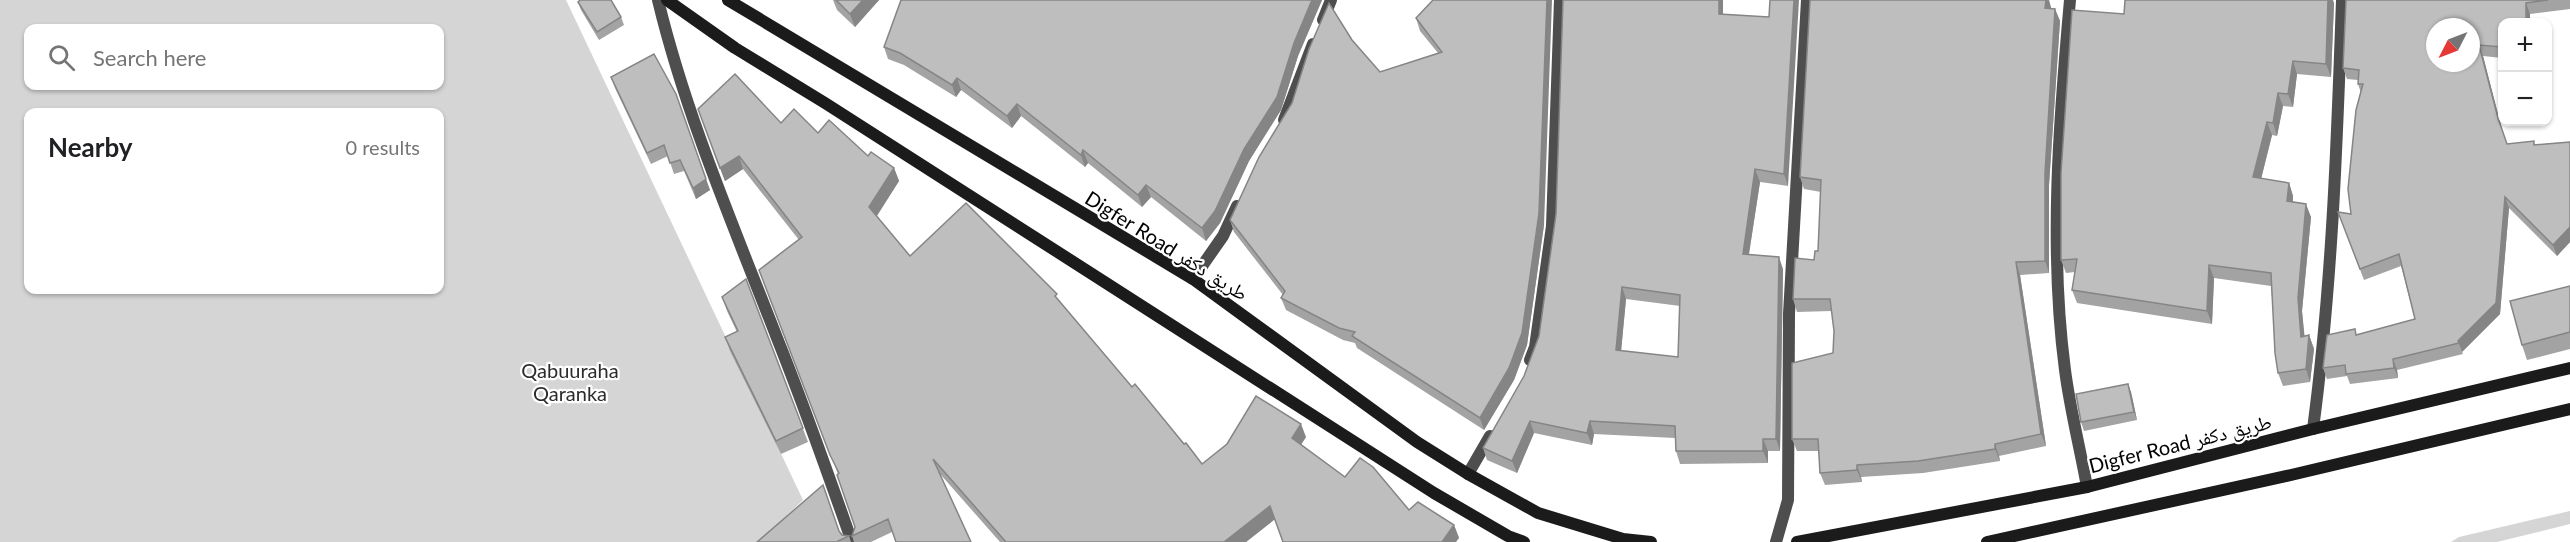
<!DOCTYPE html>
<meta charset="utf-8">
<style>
:root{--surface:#fff;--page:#f6f6f6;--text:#202124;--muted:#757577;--line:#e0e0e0}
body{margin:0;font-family:Lato,"Noto Naskh Arabic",sans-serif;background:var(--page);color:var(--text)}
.controls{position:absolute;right:18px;top:18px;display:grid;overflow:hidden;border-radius:12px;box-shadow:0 2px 4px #0004}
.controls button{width:54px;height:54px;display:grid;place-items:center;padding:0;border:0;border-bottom:2px solid var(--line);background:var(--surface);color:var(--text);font:30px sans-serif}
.compass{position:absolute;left:2426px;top:18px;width:54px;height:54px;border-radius:50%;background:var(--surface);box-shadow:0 2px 4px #0004;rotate:228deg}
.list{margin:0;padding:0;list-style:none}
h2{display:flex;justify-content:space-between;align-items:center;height:78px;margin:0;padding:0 24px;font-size:26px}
h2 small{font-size:20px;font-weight:400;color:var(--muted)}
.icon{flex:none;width:33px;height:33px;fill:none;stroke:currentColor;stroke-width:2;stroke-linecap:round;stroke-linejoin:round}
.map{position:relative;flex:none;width:2570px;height:542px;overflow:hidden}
.search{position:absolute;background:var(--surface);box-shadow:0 2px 4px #0004;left:24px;top:24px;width:420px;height:66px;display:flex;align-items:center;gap:15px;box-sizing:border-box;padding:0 21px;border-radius:12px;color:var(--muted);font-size:22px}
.panel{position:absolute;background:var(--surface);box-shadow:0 2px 4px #0004;left:24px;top:108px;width:420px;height:186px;border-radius:12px}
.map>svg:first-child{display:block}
</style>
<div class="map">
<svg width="2570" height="542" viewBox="0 0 2570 542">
<rect width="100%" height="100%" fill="#fff"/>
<g fill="#d5d5d5" fill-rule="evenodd">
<path d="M0,0H566L803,500L759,542H0ZM28,28H440V86H28ZM28,112H440V290H28Z"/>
<polygon points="2570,511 2570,524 2497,542 2451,542 2459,537"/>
</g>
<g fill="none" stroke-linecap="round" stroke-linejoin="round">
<g stroke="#4e4e4e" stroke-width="12">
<path d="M658,0C686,116 734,227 777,338C804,405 828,474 852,542"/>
<path d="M2070,0C2059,122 2049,249 2065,370C2070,409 2080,448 2087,487"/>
<polyline points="1323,20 1331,0"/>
<polyline points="1284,120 1313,44"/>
<polyline points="1193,279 1223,236 1237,206"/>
<polyline points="1530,360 1535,347 1552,226 1560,0"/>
<path d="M2313,429C2332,286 2337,144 2342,0"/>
<polyline points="1468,474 1490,436"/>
<polyline points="1776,542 1788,500 1789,314 1807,0"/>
</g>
<g stroke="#1b1b1b" stroke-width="12">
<polyline points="667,0 735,48 825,103 1434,493 1508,536 1524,542"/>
<polyline points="728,0 1193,279 1417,442 1468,474 1538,513 1623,539 1651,542"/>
<polyline points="1797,542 2087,487 2313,429 2570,368"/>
<polyline points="1987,542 2291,475 2570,409"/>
</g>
</g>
<g fill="#a3a3a3" fill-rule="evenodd">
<polygon points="833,0 879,0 855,27 837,10"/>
<polygon points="901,0 1322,0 1298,56 1281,110 1249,161 1220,223 1206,241 1151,197 1142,207 1088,163 1085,167 1021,116 1012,128 961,90 956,97 904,65 888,59 884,47"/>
<polygon points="1433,0 1544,225 1527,345 1514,380 1484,430 1357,348 1355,343 1343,340 1286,310 1281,298 1283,295 1234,232 1230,220 1352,40 1380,72 1438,53 1420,31 1416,18"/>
<polygon points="2346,0 2570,0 2570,9 2530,14 2530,22 2502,22 2502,58 2483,56 2501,128 2507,144 2535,145 2570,142 2570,242 2557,256 2509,208 2500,314 2462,352 2463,354 2397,370 2398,378 2350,384 2347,376 2327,379 2323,368 2357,335 2415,319 2401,266 2364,280 2338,212 2351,214 2361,93 2358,84 2358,80 2347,79 2343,68"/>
<polygon points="578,2 621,17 624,25 599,40 581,10"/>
<polygon points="2334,3 2331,77 2297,74 2293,107 2283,106 2277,136 2272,135 2261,179 2289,183 2293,196 2293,202 2311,217 2302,311 2304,336 2309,335 2314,349 2310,382 2283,386 2278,373 2271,286 2214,278 2212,324 2077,303 2072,290 2075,272 2066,273 2061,260 2124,14"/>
<polygon points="2051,7 2051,9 2055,9 2060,21 2049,185 2049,273 2020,275 2046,446 1999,456 2000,461 1923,473 1861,477 1862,482 1825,485 1820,473 1819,451 1797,451 1792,439 1833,353 1834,331 1832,311 1797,312 1793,299 1818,251 1821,192 1804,189 1800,177"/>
<path d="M1723,14L1769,17L1788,186L1760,182L1749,254L1783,269L1780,451H1768V463L1680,464L1676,451L1675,438L1594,434L1592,445L1534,433L1517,473L1487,460L1483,448L1524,376L1539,336L1556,214ZM1626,299L1680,306L1678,357L1621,351Z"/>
<polygon points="611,77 710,190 696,199 684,171 674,174 668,156 651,164 615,88"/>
<polygon points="698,109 781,123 818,133 894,168 899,181 877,216 910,256 1059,301 1132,387 1184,444 1202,464 1306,437 1301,444 1345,477 1409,510 1454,525 1459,538 1275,519 1246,542 1000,542 941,475 892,532 871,542 854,542 852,536 855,527 838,474 759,270 799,240 743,169 725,181"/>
<polygon points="746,279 808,442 781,454 730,351 725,337 737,332 727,311 722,297"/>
<polygon points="2570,286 2570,349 2527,360 2522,345"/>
<polygon points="2131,392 2137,420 2084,431 2081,422"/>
<polygon points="842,535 849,536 851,542 757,542"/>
</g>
<g fill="#858585">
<polygon points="863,0 879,0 855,27 850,14"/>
<polygon points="1312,0 1322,0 1298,56 1281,110 1249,161 1220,223 1206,241 1202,228 1294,43"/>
<polygon points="1547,0 1552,0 1544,225 1527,345 1514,380 1484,430 1480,418"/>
<polygon points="1719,0 1723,0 1723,26 1719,14"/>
<polygon points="1794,0 1799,0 1788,186 1784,174"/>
<polygon points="2045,0 2049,0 2051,7 2049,20 2045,8"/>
<polygon points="2328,0 2333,0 2334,3 2331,77 2326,64"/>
<polygon points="2526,3 2530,14 2530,22 2526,22"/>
<polygon points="2055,9 2060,21 2049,185 2049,273 2045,261 2045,173"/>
<polygon points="2479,45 2483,56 2502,129 2498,118"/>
<polygon points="2293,61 2297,74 2293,107 2288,94"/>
<polygon points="957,78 961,90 956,97 952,85"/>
<polygon points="2278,93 2283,106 2277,136 2273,123"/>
<polygon points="1017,104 1021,116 1012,128 1007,116"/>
<polygon points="680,105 710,190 696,199 693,188"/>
<polygon points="2267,122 2272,135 2258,191 2253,177"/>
<polygon points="1083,150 1088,163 1085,167 1081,155"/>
<polygon points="739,156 743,169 725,181 720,168"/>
<polygon points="894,168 899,181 874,220 869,207"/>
<polygon points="1755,169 1760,182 1747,266 1743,254"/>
<polygon points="2289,183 2293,196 2292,214 2287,201"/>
<polygon points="1146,185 1151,197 1142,207 1138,195"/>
<polygon points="2505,197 2509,208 2500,314 2462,352 2463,354 2458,341"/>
<polygon points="2306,204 2311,217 2302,311 2306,350 2301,337 2298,298"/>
<polygon points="2570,227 2570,242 2557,256 2553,245"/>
<polygon points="1779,257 1783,269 1780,451 1776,439"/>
<polygon points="2016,262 2020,275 2046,446 2041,434"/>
<polygon points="2209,265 2214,278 2212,324 2207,311"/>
<polygon points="1622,287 1626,299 1620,362 1616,350"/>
<polygon points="2309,335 2314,349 2310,382 2306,369"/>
<polygon points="2393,359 2397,370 2398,378 2394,368"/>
<polygon points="2128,384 2131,392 2137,420 2134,412"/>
<polygon points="1530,421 1534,433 1517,473 1512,461"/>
<polygon points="1590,421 1594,434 1592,445 1587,433"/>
<polygon points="1301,424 1306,437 1297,451 1292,438"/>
<polygon points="1763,439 1768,451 1768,463 1763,451"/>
<polygon points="1995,444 1999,456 2000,461 1995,449"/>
<polygon points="1857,465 1861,477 1862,482 1857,470"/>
<polygon points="1270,506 1275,519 1246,542 1224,542"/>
<polygon points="1454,525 1459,538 1456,542 1442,542"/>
</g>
<g fill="#bebebe" stroke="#858585" stroke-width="1.5" fill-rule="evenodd">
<polygon points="580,0 611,0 621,17 597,32 578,2"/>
<polygon points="836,0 863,0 850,14"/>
<polygon points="901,0 1312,0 1294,43 1277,97 1244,149 1215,211 1202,228 1146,185 1138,195 1083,150 1081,155 1017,104 1007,116 957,78 952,85 900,53 884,47"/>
<polygon points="1433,0 1547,0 1539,213 1522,333 1509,368 1480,418 1352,336 1355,332 1339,328 1281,298 1285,291 1230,220 1259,157 1292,103 1309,49 1329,3 1352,40 1380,72 1442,52 1416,18"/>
<path d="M1563,0H1719V14L1769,17L1770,0H1794L1784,174L1755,169L1743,254L1779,257L1776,439H1763V451H1676L1675,426L1590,421L1587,433L1530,421L1512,461L1483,448L1524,376L1539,336L1556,214ZM1622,287L1680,295L1678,357L1616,350Z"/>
<polygon points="1810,0 2046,0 2045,8 2055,9 2045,173 2045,261 2016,262 2041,434 1995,444 1995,449 1918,461 1857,465 1857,470 1820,473 1818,439 1792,439 1792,363 1833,353 1834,331 1830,299 1793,299 1795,258 1814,260 1815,251 1818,251 1821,180 1800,177"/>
<polygon points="2125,0 2328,0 2326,64 2293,61 2288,94 2278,93 2273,123 2267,122 2253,177 2289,183 2287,201 2306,204 2298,298 2301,337 2309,335 2306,369 2278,373 2275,353 2271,273 2209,265 2207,311 2072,290 2077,259 2061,260 2061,173 2072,10 2124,14"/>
<path d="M2346,0H2548L2526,3V22H2502V47L2479,45L2498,118L2507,144L2534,141V145L2570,142V227L2553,245L2505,197L2496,303L2458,341L2459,343L2393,359L2394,368L2346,374L2345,365L2323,368L2327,335L2355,329L2356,335L2415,319L2399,254L2360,269L2338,212L2351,214L2348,189L2356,110L2363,84H2358L2359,70L2343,68ZM2435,27H2471V63H2435Z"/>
<polygon points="654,54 676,94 706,179 693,188 680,160 670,163 664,145 647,153 611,77"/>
<polygon points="735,74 781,123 794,109 818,133 829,120 868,156 871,152 894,168 869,207 910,256 966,203 1057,294 1055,296 1132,387 1135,384 1184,444 1186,443 1202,464 1227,444 1256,396 1301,424 1292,438 1345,477 1360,458 1373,467 1409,510 1418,502 1454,525 1442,542 1283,542 1270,506 1224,542 1006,542 933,459 971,542 896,542 888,519 852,536 855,527 837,475 839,473 830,455 759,270 802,237 739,156 720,168 698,109"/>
<polygon points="746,279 803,428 776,441 725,337 738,331 722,297"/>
<polygon points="2570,286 2570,332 2522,345 2510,301"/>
<polygon points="2128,384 2134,412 2081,422 2076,394"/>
<polygon points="823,485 839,531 842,535 849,536 838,541 838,542 757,542"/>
</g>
<g text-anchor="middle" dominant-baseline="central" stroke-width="4.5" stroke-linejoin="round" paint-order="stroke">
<g font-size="20" fill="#000" stroke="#fff">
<text transform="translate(1167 245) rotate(32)">Digfer Road طريق دكفر</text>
<text transform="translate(2180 443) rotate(-14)">Digfer Road طريق دكفر</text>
</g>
<g font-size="20" fill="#2c2c2c" stroke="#fff">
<text x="570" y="370">Qabuuraha<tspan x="570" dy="23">Qaranka</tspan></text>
</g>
</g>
</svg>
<div class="controls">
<button>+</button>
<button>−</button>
</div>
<svg class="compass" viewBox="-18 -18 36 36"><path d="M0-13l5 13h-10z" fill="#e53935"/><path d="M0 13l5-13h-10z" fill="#757577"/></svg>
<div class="search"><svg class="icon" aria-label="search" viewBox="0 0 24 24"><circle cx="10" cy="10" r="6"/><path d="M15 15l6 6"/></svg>Search here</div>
<section class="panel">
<h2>Nearby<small>0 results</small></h2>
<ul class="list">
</ul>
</section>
</div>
